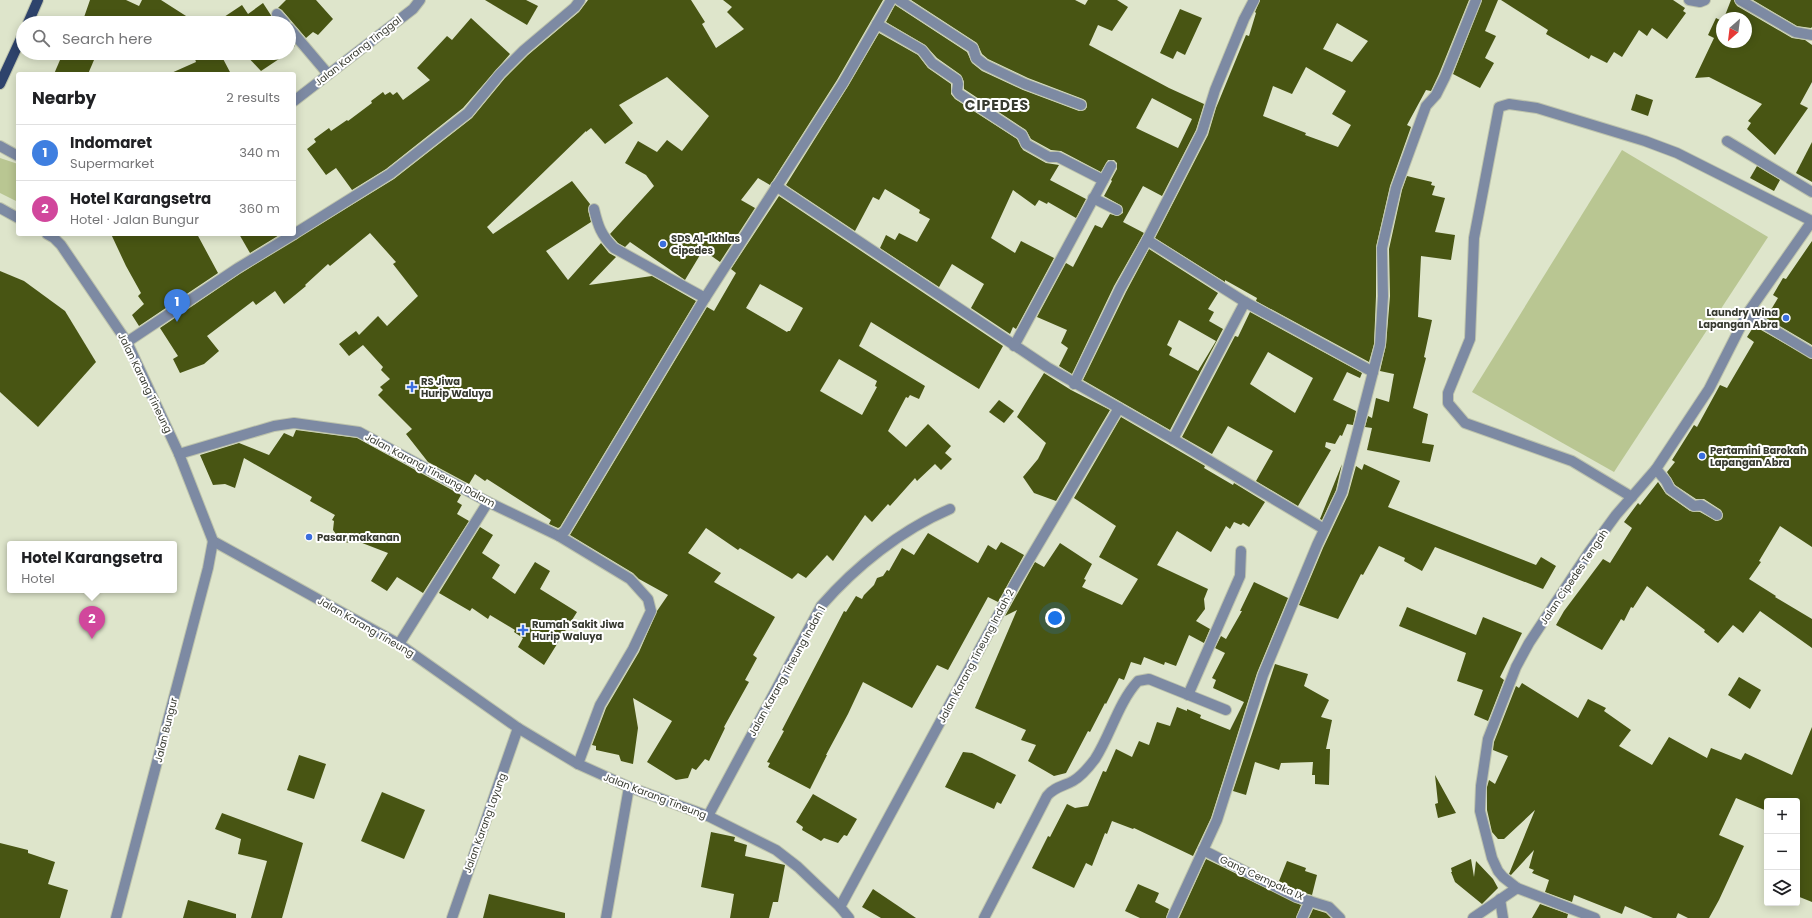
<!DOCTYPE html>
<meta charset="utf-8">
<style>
:root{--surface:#fff;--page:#f2f2f2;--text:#202124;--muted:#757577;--line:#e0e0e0;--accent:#3a6ede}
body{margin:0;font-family:Poppins,sans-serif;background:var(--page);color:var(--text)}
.controls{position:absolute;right:12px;bottom:12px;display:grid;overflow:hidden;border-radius:4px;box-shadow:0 2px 10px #0003}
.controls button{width:36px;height:36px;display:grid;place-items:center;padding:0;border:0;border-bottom:1px solid var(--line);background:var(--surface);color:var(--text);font:20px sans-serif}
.compass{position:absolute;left:1716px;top:12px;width:36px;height:36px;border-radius:50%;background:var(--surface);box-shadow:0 2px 10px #0003;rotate:208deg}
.you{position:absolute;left:1055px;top:618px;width:14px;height:14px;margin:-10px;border:3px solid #fff;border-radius:50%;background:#1a73e8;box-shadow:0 0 0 6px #1a73e833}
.badge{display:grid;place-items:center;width:26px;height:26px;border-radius:50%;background:var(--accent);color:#fff;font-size:13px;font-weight:700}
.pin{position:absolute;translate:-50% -33px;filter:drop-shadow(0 1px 2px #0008)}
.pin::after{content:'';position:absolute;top:21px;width:14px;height:12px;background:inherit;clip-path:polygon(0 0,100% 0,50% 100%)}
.popup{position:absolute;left:7px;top:541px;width:170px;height:52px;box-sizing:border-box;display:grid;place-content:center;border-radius:4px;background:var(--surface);filter:drop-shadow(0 1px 3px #0005);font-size:13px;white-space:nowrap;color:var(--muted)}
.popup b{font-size:15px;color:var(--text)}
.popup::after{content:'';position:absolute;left:50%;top:100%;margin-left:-8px;border:8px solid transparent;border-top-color:var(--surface)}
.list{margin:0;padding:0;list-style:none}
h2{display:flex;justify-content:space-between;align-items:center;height:52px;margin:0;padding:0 16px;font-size:17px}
h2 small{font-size:13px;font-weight:400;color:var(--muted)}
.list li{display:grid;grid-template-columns:26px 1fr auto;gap:12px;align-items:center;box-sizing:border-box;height:56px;padding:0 16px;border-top:1px solid var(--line)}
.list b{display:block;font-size:15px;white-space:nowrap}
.list p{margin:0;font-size:13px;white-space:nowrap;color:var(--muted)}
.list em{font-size:13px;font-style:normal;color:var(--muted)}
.icon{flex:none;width:22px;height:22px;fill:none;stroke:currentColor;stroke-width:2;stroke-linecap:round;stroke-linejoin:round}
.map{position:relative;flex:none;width:1812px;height:918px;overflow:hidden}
.search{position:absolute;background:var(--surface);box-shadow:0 2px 10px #0003;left:16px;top:16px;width:280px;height:44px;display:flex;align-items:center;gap:10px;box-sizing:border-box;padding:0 14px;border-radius:22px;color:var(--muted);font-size:15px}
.panel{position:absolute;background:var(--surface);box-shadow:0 2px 10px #0003;left:16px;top:72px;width:280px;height:164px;border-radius:4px}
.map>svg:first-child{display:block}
</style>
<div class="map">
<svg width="1812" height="918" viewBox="0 0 1812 918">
<rect width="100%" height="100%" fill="#dee5cb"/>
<g fill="#b9c692">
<polygon points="1622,150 1768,237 1614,472 1472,392"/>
<polygon points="0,158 18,164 18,202 0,193"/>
</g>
<g fill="#485513" fill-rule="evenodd">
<polygon points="90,0 126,0 139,6 142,0 161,0 197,23 82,23"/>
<polygon points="286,0 316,0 333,19 318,35 313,32 306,38 282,10 278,8"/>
<polygon points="485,0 526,0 538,6 527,25"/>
<polygon points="588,0 691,0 705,22 702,24 716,48 744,29 727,12 732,7 723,0 883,0 837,80 770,185 758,178 741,200 755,208 720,262 703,250 685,280 630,242 625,247 618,243 610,234 654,186 646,175 625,163 638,141 657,152 667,140 682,151 709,116 667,77 619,105 633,123 605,144 591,128 586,132 586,131 487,227 493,234 572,181 590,204 588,210 591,222 546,251 568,280 601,243 609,253 616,257 589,285 652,276 696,301 560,527 558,528 549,524 551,520 487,479 485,481 475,474 469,484 428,462 406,434 412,429 378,395 383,390 380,387 390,379 381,370 383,367 363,345 349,356 339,344 356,331 359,335 378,316 387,326 418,296 393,264 396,262 370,233 330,266 328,264 305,285 306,286 284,304 275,291 256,305 253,301 207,336 219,351 204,364 180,373 173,359 178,356 160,328 241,273 394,179 472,118 505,78 528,55 579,12"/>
<path d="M911,0H1075L1085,5L1088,0H1117L1128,7L1112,31L1098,25L1089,45L1169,88L1204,104L1196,130L1162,196L1143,186L1123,222L1144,233L1114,286L1072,374L1059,366L1068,348L1061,343L1067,330L1037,317L1066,263L1073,267L1095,225L1102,228L1110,214L1117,216L1123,213L1122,206L1104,196L1112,181L1111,180L1117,169V163L1114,160H1108L1101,172L1061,151L1051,150L1031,139L1026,130L964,89V82L961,75L937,58L925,45L886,22L895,5L967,52L972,63L982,71L1023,90L1079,111L1085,110L1087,107L1086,101L1083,99L1028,78L988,59L982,54L977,43ZM1152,98L1192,119L1178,148L1136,128Z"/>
<path d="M1260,0H1469L1439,74L1431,91L1426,90L1407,125L1411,127L1390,186L1376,247V296L1374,344L1369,362L1256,301L1257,298L1225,280V282L1155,238L1208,135L1216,108L1246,35L1249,36L1256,13L1255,12ZM1337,23L1368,41L1352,62L1323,49ZM1306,67L1346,91L1332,114L1351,125L1338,147L1305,135L1306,133L1263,116L1273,86L1292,94Z"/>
<polygon points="1482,0 1498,0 1485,31 1496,36 1485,58 1494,63 1480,88 1453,74"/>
<polygon points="1501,0 1673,0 1685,8 1683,11 1686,13 1667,39 1652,28 1647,36 1639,30 1622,57 1614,52 1607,63 1591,55 1589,59 1546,34 1548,30"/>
<polygon points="1731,0 1734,0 1737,6 1792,38 1805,40 1812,45 1812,82 1800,104 1808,108 1775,155 1747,129 1751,123 1748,121 1762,104 1709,77 1695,78 1714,38 1708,35 1716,18 1722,21 1722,42 1746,42 1746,18 1724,18"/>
<polygon points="1753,0 1812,0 1812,27 1811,28 1797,26"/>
<polygon points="263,3 276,23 215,23 242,5 248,14"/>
<polygon points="1180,9 1202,18 1185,55 1177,51 1173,59 1160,53"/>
<polygon points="471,18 510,54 463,108 386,169 352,190 336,168 326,175 307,149 316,142 314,139 329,128 331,131 347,120 348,121 372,103 371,101 383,92 385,95 390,92 393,95 397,92 403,100 430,80 417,68 447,36 452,40"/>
<polygon points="879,33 918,55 928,68 951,84 951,94 955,99 1017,139 1023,150 1046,163 1059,165 1050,180 1086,199 1076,218 1048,202 1047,204 1039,200 1035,206 1013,190 991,238 1015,253 1021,241 1054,258 1016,329 1013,327 1010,334 971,308 984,284 952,264 939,287 880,248 886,235 895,240 899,233 917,242 930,219 919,213 920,210 885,189 879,200 873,197 855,231 786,185 848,86"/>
<polygon points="289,38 295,46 289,51"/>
<polygon points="63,53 97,53 88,74 54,74"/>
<polygon points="193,53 220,53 231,74 169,74 196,62"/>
<polygon points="244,53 288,53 261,71"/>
<polygon points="1636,94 1653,100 1648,116 1631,110"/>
<polygon points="1812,142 1812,182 1796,173"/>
<polygon points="1757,166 1780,180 1774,191 1750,178"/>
<polygon points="1407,176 1432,182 1431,185 1435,186 1432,195 1445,198 1435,232 1455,235 1451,260 1421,256 1418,317 1432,320 1424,357 1426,358 1413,408 1428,414 1422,443 1434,445 1430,462 1367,450 1372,428 1365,427 1368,416 1372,418 1376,398 1389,402 1394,374 1380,371 1386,345 1390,296 1389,249 1402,190"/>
<path d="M779,196L1003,346L979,389L871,322L859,346L925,386L919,399L910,395L908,398L906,397L888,431L906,447L928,424L951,446L945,453L952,459L941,470L935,464L917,481L915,478L890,506L888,504L872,522L865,515L833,561L827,555L806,578L798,573L792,579L740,548L738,550L706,528L688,553L721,573L714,582L775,617L753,655L757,658L745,680L749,682L724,727L725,728L709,761L705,759L696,770L692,768L688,778L676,780L647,762L672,721L633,698L638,728L633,764L621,761L619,755L596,750V746L592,745L606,708L639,652L657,611L668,595L639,579L633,573L570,535L707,307L714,311L736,273L731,269ZM760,284L803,308L790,331H788L787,332L746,308ZM839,359L877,381L875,386L877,387L862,415L820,391Z"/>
<polygon points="111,234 197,234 218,273 139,326 132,315 144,304 138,296 141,293 126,266"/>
<polygon points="239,234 281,234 250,253"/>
<polygon points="1812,241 1812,345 1766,318 1778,298 1773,295 1783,278 1786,279"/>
<path d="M1149,249L1218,293L1208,309L1214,312L1209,321L1223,329L1170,430L1083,380L1126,292ZM1179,320L1216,341L1198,371L1169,355L1172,348L1167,345Z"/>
<polygon points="0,271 24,281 65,311 96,362 38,427 0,392"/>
<path d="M1250,312L1362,373L1360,378L1347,372L1333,400L1356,411L1353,425L1347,424L1342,436L1340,435L1335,444L1326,442L1325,447L1331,450L1298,506L1256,481L1273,451L1228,426L1212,454L1182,437L1235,336L1238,337ZM1268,352L1313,378L1295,413L1250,384Z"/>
<polygon points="1754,326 1812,359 1812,547 1780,526 1759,561 1761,562 1749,579 1776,596 1775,597 1812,619 1812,648 1760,611 1743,633 1733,625 1718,643 1704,632 1705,630 1647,586 1633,608 1631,607 1624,621 1621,619 1602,650 1556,625 1564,611 1603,559 1610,563 1632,528 1624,522 1638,503 1640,505 1658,482 1666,494 1690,511 1700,512 1716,521 1722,519 1723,515 1721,510 1704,499 1696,499 1675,485 1667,472 1675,462 1672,460 1694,425 1697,427 1720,385 1727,388 1754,342 1747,337"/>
<polygon points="1044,373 1071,390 1110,410 1056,501 1034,493 1023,477 1038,459 1046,443 1017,417"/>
<polygon points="999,400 1014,411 1004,423 989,412"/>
<polygon points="1121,417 1205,466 1204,468 1233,485 1234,483 1265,502 1249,527 1243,523 1241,525 1234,522 1230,529 1226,526 1211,552 1177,531 1157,565 1208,589 1204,599 1205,609 1196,621 1210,629 1204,643 1189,635 1176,666 1165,662 1164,665 1144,657 1141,665 1131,662 1124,680 1119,678 1106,704 1105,703 1090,732 1088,731 1066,773 1054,776 1028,761 1036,745 1021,740 1026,730 975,708 1017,610 1005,616 1035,562 1044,567 1060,543 1092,564 1084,579 1086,580 1082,587 1122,605 1138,579 1099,557 1116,526 1074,498"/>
<polygon points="296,430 357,438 461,495 457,502 462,505 457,514 469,521 423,593 397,577 387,591 371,581 388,553 357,541 351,543 342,542 333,530 334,521 332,520 335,515 310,501 312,497 244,458 235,488 225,484 213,485 200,455 239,443 269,455 284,433 293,437"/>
<polygon points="1342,464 1336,490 1322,520 1320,519"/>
<polygon points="1364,464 1400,481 1388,507 1536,565 1541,557 1556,566 1543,589 1435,547 1422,571 1404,561 1405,558 1379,546 1363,575 1361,574 1338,619 1299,605 1323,548 1348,495 1356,466 1362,470"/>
<polygon points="480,527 493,535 482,553 500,565 492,578 515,594 535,562 550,571 540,589 577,612 544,665 518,647 523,638 514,632 515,630 490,615 488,619 472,608 470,611 439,593"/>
<polygon points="928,533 978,563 988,545 996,550 1001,542 1024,555 998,602 988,597 948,670 937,665 912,708 863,682 848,714 826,755 827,755 810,789 768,767 770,763 767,762 784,731 782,730 844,611 846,612 856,596 862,599 864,595 874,585 877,578 883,576 887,570 889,571 902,548 914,555"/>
<polygon points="1254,582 1288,598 1257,673 1211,818 1193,856 1134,828 1133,829 1112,821 1107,834 1105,833 1092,866 1086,863 1074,888 1032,868 1048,836 1050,837 1067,804 1075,808 1088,806 1103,771 1106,772 1116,749 1132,757 1139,741 1149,745 1157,722 1170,726 1177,707 1187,711 1187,709 1201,715 1200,718 1230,730 1244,702 1213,688 1216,680 1212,678 1225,653 1215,648 1221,636 1226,639 1242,611 1240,611"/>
<polygon points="1407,607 1476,635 1483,617 1522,633 1500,677 1504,680 1488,721 1474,715 1483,690 1457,681 1466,653 1399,626"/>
<polygon points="1275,664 1308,674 1304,686 1329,700 1321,717 1332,720 1326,749 1330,749 1329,785 1315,784 1315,775 1312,775 1313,762 1281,763 1279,770 1255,762 1246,795 1233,791"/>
<polygon points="1739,677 1761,690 1750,709 1728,695"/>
<polygon points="1522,683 1578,718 1588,699 1606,708 1604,711 1631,730 1619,746 1652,765 1669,737 1707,758 1711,748 1741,760 1745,753 1792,775 1812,727 1812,902 1797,896 1797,801 1767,801 1767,811 1736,798 1719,835 1744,846 1719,900 1709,918 1688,918 1678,913 1676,918 1653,918 1625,906 1622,914 1574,895 1572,902 1545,892 1549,880 1532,873 1534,870 1529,868 1534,850 1511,875 1509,874 1535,810 1504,839 1498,839 1492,832 1487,810 1487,787 1489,780 1495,784 1508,756 1493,750 1494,742 1516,686 1519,688"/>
<polygon points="963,752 972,753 1016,775 1001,804 997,802 994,809 945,787"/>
<polygon points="299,755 326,764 314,799 287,790"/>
<polygon points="1435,775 1456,813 1438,818 1435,804 1438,803"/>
<polygon points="382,792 425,810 404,859 361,841"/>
<polygon points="813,794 857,819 847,836 844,835 838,843 824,838 821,841 802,830 803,827 796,822"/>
<polygon points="222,813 303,843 282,918 251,918 267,861 238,854 241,839 215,829"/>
<polygon points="711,832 735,837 734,841 747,845 745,856 785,865 778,902 773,902 769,918 730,918 734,894 701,887"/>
<polygon points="0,843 28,850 28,853 55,862 48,884 68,890 60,918 0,918"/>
<polygon points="1206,859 1301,905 1296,918 1179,918"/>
<polygon points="1471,859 1474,877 1476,861 1493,879 1498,888 1482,904 1455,882 1451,872 1452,872 1451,868"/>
<polygon points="1287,861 1306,868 1305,871 1317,875 1312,895 1298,891 1279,881"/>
<polygon points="1138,884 1159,893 1155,902 1169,909 1166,918 1140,918 1125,911"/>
<polygon points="873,889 916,918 881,918 862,907"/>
<polygon points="489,894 565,913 565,918 483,918"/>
<polygon points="188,900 236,914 236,918 183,918"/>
<polygon points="1540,904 1568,914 1567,918 1532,918"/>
<polygon points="1313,909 1326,913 1331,918 1309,918"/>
</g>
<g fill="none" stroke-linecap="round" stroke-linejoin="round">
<g stroke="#bdc3ac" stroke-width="12">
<g id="minor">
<polyline points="899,0 973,48 976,58 985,65 1025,84 1081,105"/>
<polyline points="1689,0 1700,2 1705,0"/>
<polyline points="1740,0 1795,32 1812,35"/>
<polyline points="277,14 285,23"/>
<polyline points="877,24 922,50 932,63 957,80 958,84 957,91 959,94 1022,135 1026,144 1049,157 1058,157 1103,180"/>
<polyline points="289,28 328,74"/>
<polyline points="294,101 413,9 420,0"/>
<polyline points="1727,141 1812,192"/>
<polyline points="0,146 18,156"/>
<polyline points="776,186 1047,367 1173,439 1324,529"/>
<polyline points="1093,198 1117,210"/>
<polyline points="0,208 18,218"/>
<path d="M594,209C598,226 601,235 614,248L705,298"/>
<polyline points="47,234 54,238 61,245 127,342 179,454 213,541 399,644 518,728 578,764 629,787 708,816 776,850 798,867 840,907 849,918"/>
<polyline points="294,234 390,174 468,113 500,74 524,50 575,7 580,0"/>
<polyline points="1147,240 1245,302 1373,372"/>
<polyline points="1747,314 1812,353"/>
<polyline points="127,342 238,268 294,234"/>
<polyline points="1014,346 1111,166"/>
<polyline points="1074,384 1120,289 1147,240 1202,132 1215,90 1244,19 1254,0"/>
<polyline points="1173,439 1245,302"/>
<polyline points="179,454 274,426 294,423 359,432 488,502 559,536 630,579 648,599 651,611 633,649 600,705 578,764"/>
<polyline points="1656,469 1666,481 1670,489 1694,506 1701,505 1717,515"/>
<polyline points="1632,497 1572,461 1465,423 1448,403 1448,393 1470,339 1474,238 1499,107 1509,104 1537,108 1645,141 1677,153 1812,221"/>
<polyline points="559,536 565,531 705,298 843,83 891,0"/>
<polyline points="399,644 488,502"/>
<polyline points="1188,695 1240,576 1241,551"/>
<path d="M708,816L821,606C856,566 901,530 950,509"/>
<polyline points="1203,850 1296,897 1329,907 1340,918"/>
<polyline points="1500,899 1503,918"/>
<polyline points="840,907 1016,582 1119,408"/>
<polyline points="116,918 208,568 213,541"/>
<polyline points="452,918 518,728"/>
<polyline points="606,918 629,787"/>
<path d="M984,918L1047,796C1054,787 1064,786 1073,781C1082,776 1089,767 1095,759C1111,734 1118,703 1138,681L1149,679L1226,710"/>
<polyline points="1172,918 1217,820 1263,675 1317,545 1342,492 1380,345 1383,296 1382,248 1396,188 1426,106 1436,95 1445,77 1476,0"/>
<polyline points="1302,918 1310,901"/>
<polyline points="1473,918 1517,888"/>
<polyline points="1595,918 1517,888 1503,877 1498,871 1492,858 1480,811 1481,786 1488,739 1516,667 1529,643 1589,552 1616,515 1656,469 1709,389 1747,314 1812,221"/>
</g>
</g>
<g stroke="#bdc3ac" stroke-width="12">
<g id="major">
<polyline points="28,23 38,0"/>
<polyline points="0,84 23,34"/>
</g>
</g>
<use href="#minor" stroke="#7d8aa3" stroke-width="10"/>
<use href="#major" stroke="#2e436c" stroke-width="10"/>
</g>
<g fill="#3a6ede" stroke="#fff" stroke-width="1.5">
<circle cx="663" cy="244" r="4"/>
<circle cx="1786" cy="318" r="4"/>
<path d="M410 381h4v4h4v4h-4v4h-4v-4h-4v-4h4z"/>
<circle cx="1702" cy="456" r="4"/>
<circle cx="309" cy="537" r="4"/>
<path d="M521 624h4v4h4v4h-4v4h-4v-4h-4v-4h4z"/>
</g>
<g text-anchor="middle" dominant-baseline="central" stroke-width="4" stroke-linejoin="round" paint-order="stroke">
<g font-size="10" fill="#373a30" stroke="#fff">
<text transform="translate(358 51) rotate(-38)">Jalan Karang Tinggal</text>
<text transform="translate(145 383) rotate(64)">Jalan Karang Tineung</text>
<text transform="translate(430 470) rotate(28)">Jalan Karang Tineung Dalam</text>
<text transform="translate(1574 577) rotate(-56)">Jalan Cipedes Tengah</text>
<text transform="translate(366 627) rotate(30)">Jalan Karang Tineung</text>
<text transform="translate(976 656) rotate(-62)">Jalan Karang Tineung Indah 2</text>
<text transform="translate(787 671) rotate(-61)">Jalan Karang Tineung Indah 1</text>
<text transform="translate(166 730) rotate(-76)">Jalan Bungur</text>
<text transform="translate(655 796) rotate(21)">Jalan Karang Tineung</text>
<text transform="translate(485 823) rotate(-70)">Jalan Karang Layung</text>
<text transform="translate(1262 878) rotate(25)">Gang Cempaka IX</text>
</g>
<g font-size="10" font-weight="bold" fill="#373a30" stroke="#fff" text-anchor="start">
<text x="671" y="238">SDS Al-Ikhlas<tspan x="671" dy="12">Cipedes</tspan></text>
<text x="1778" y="312" text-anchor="end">Laundry Wina<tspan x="1778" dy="12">Lapangan Abra</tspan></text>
<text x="421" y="381">RS Jiwa<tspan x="421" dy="12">Hurip Waluya</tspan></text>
<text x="1710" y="450">Pertamini Barokah<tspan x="1710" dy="12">Lapangan Abra</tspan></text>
<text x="317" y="537">Pasar makanan</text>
<text x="532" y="624">Rumah Sakit Jiwa<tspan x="532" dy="12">Hurip Waluya</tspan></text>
</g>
<g font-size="14" font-weight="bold" letter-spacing="1" fill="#373a30" stroke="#fff">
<text x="997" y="105">CIPEDES</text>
</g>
</g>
</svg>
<div class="controls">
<button>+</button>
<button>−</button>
<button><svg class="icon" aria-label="layers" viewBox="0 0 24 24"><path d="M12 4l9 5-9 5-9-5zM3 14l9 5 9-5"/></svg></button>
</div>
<svg class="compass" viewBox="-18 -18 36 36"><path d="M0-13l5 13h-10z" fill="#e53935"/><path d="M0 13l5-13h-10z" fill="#757577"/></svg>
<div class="you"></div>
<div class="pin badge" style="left:177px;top:322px;background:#3f7fe0">1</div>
<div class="pin badge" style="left:92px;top:639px;background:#d1479c">2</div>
<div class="popup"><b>Hotel Karangsetra</b>Hotel</div>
<div class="search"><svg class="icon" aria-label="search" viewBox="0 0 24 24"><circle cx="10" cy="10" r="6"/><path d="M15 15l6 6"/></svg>Search here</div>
<section class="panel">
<h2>Nearby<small>2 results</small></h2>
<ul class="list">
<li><span class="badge" style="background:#3f7fe0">1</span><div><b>Indomaret</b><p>Supermarket</p></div><em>340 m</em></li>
<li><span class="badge" style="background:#d1479c">2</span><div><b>Hotel Karangsetra</b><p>Hotel · Jalan Bungur</p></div><em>360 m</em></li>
</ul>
</section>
</div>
